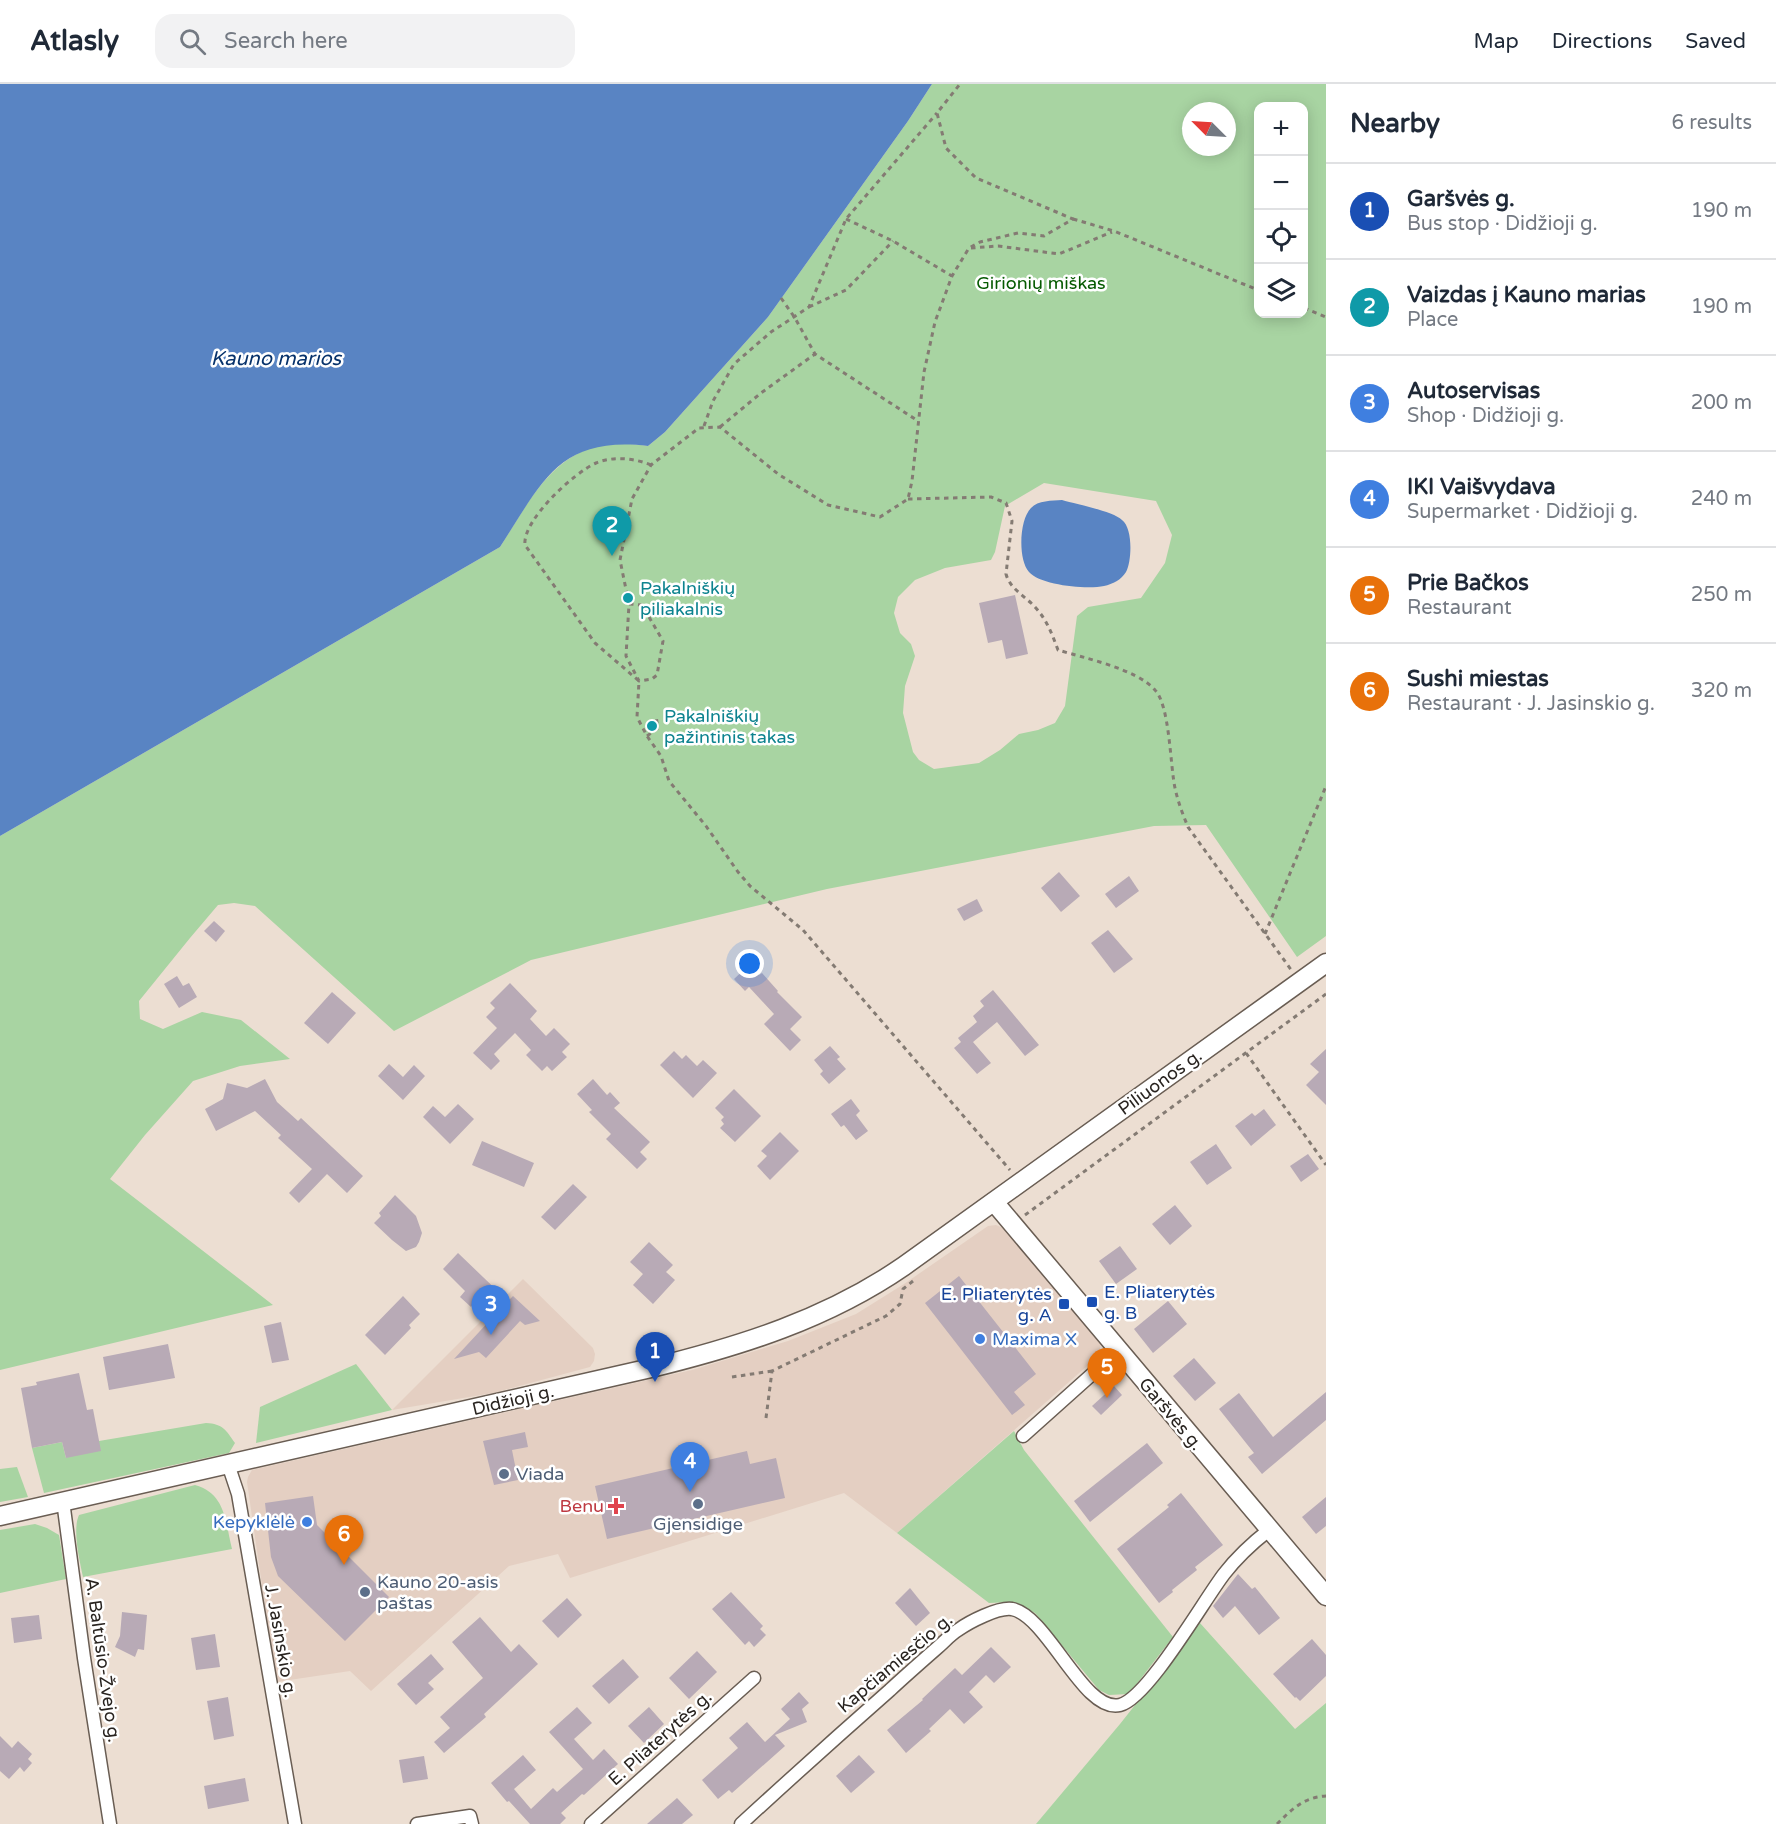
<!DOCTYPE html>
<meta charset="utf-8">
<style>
:root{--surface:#fff;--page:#f2f2f3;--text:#1f2937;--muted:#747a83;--line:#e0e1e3;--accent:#2563eb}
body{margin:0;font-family:"Varela Round",sans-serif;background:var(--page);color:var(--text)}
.controls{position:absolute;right:18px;top:18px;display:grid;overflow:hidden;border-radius:12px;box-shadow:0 3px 15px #0003}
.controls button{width:54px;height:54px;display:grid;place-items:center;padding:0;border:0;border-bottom:2px solid var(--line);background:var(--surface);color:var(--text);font:30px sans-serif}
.compass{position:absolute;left:1182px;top:18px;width:54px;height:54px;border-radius:50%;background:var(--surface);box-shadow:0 3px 15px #0003;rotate:294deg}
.you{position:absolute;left:750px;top:880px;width:21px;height:21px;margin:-15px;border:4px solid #fff;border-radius:50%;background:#1a73e8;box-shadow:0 0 0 9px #1a73e833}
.badge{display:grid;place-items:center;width:39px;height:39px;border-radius:50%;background:var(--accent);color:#fff;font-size:20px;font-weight:700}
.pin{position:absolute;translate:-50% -50px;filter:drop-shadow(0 2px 3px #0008)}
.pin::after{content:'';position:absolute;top:32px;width:21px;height:18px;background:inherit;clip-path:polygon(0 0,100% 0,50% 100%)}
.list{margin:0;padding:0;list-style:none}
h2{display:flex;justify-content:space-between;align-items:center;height:78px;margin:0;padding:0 24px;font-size:26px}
h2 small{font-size:20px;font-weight:400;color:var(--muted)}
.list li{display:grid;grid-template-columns:39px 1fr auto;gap:18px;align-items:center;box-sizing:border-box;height:96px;padding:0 24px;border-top:2px solid var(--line)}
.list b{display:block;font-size:22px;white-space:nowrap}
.list p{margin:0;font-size:20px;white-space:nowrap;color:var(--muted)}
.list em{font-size:20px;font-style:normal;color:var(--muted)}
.icon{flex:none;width:33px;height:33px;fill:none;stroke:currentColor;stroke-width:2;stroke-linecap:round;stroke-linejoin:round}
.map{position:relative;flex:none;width:1326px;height:1740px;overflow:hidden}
header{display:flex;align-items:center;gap:36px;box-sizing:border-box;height:84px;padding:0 30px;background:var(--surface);border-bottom:2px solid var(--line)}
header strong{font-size:28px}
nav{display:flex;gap:33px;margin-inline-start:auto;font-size:21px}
.search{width:420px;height:54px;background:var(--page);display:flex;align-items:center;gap:15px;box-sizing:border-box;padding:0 21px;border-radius:18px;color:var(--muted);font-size:22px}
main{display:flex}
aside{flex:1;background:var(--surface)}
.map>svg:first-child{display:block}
</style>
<header>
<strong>Atlasly</strong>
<div class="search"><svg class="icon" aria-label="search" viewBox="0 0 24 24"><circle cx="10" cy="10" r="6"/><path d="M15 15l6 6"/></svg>Search here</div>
<nav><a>Map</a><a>Directions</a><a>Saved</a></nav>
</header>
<main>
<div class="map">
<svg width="1326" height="1740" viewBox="0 0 1326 1740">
<rect width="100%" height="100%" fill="#ecded2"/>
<g fill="#e4cfc2">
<polygon points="996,1141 1003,1144 1010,1151 1101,1257 1100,1265 1095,1275 897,1449 844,1409 570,1494 558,1470 509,1482 371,1607 350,1587 276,1598 247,1398 248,1393 252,1386 692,1286 788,1257 856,1230 904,1200 988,1142"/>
<polygon points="523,1195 593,1264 595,1270 594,1277 590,1283 493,1309 392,1326"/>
</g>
<g fill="#a8d4a2" fill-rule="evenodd">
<path d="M932,0H1326V852L1297,873L1206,741L1154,742L827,805L531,876L394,947L255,822L234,819L218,821L190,854L139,917L140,935L163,945L202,928L241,936L290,975L240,982L193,997L145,1051L110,1095L273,1221L0,1286V752L500,463C526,423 550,371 602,361C618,358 633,360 648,362L665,348L768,233L908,37ZM1258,22H1304V230H1258ZM1191,27H1227V63H1191ZM1044,399L1156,417L1172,451L1165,479L1141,514L1088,523L1077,532L1065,622L1055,639L1038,646L1019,650L1000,666L979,679L934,685L919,676L913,668L903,629L905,602L915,572L911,560L900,549L894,529L898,513L915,496L945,484L991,476L995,468L1005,422Z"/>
<polygon points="356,1280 392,1326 256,1359 260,1323"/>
<path d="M206,1339C223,1340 226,1346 235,1359L229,1369L44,1409L32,1364L62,1358L66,1374L99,1357Z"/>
<polygon points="1014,1347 1024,1366 1173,1553 1129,1610 1109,1611 1099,1606 1035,1529 1011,1518 989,1519 897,1449"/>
<polygon points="17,1383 28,1413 0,1418 0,1385"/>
<path d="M195,1401C226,1410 225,1437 232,1465L83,1493C80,1478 72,1446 79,1431Z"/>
<polygon points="35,1440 47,1444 59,1451 66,1495 0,1509 0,1446"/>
<polygon points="1200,1539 1295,1645 1326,1619 1326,1740 1036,1740 1120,1640"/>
</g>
<g fill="#5984c3">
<path d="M0,0H932L908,37L768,233L665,348L648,362C559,352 543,397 500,463L0,752Z"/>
<path d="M1062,416C1075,420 1113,427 1122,436C1133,444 1132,477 1126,488C1121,496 1113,500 1104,502C1087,506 1040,501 1029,488C1018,476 1019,436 1031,424C1038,416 1052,417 1062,416Z"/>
</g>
<g fill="#b8aab6">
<polygon points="1015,511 1028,570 1006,575 1002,556 988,559 979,519"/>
<polygon points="1059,788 1080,812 1061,828 1041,804"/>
<polygon points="1129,792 1139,807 1116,824 1105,810"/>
<polygon points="977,815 983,827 964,837 957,825"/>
<polygon points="214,837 225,847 216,858 204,847"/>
<polygon points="1108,846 1133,875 1114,889 1091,859"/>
<polygon points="750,880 759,891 762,889 778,907 777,908 802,933 790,945 801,956 790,967 764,940 774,930 749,903 745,907 734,895"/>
<polygon points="177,892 183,902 189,899 197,913 179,924 164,900"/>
<polygon points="510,899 537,927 530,935 546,952 554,944 570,960 562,968 567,973 552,987 547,982 542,987 526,971 531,966 515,949 494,970 500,977 491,986 473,969 497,944 486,933 495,924 490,919"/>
<polygon points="993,906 1039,961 1025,972 997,938 973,958 991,979 977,990 954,964 961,958 958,954 977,938 973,932 984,922 980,917"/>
<polygon points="332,908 356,929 328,960 304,939"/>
<polygon points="830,962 840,973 837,975 846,985 829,1000 820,990 823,987 814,976"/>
<polygon points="1326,965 1326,1021 1306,1001 1319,988 1310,980"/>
<polygon points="674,967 682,975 686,971 697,982 703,976 717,989 693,1014 660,981"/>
<polygon points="389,980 403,993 414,981 425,992 403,1016 378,992"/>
<polygon points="265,995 277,1018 298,1037 301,1034 363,1092 347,1109 327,1090 299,1119 289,1109 312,1085 278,1054 281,1051 255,1027 216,1047 205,1025 223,1015 227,999 247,1004"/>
<polygon points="593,995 607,1011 610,1008 620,1019 614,1024 650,1058 640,1068 647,1075 637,1085 606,1055 611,1050 589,1028 592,1026 577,1010"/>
<polygon points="734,1005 761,1032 735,1058 720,1044 724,1040 721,1036 724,1033 715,1024"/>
<polygon points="851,1015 860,1027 856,1031 868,1047 856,1056 844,1041 841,1043 831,1030"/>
<polygon points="458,1020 474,1035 450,1060 423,1033 433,1022 445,1033"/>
<polygon points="1264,1025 1276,1041 1251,1062 1235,1042 1252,1029 1255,1032"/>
<polygon points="780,1048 799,1067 770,1096 757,1082 767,1072 761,1067"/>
<polygon points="482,1057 534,1079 524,1103 472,1081"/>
<polygon points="1216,1060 1232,1084 1207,1101 1190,1078"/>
<polygon points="1308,1070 1319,1085 1301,1098 1290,1082"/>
<polygon points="573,1100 587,1113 555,1146 541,1133"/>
<polygon points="395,1111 416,1132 422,1149 419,1158 416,1163 406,1167 392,1156 374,1139 381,1132 379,1129"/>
<polygon points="1175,1121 1192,1142 1170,1161 1152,1140"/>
<polygon points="649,1158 673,1181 666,1188 675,1196 653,1220 633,1201 643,1190 630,1178"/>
<polygon points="1120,1162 1137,1185 1116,1200 1099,1177"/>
<polygon points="458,1169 508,1217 513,1212 540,1237 525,1241 520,1237 486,1274 479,1268 454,1275 492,1234 475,1218 471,1223 460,1213 465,1207 443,1185"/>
<polygon points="959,1192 1036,1290 1014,1308 1025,1321 1012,1331 925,1219"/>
<polygon points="403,1212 420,1230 409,1241 411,1244 385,1271 365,1251"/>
<polygon points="1168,1217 1187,1240 1153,1269 1134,1245"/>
<polygon points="281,1238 289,1276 272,1279 264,1242"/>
<polygon points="168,1260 175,1294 109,1306 103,1273"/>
<polygon points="1194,1274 1216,1299 1195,1317 1173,1292"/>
<polygon points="79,1289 87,1326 93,1325 101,1367 66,1374 62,1358 32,1364 21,1304 37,1301 36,1298"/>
<polygon points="1114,1302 1122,1311 1101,1331 1092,1322"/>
<polygon points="1326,1308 1326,1336 1262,1390 1248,1373 1254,1369 1219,1325 1239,1309 1273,1353"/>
<polygon points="525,1348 528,1363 512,1366 518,1396 494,1401 483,1357"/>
<polygon points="1147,1359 1163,1379 1090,1438 1074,1417"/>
<polygon points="747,1367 750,1380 776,1374 785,1414 607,1455 595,1402"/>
<polygon points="1181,1409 1223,1461 1195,1483 1197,1486 1172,1506 1173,1508 1159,1519 1117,1465 1169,1423 1167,1421"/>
<polygon points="313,1412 317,1441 389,1513 345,1557 278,1492 271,1473 265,1419"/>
<polygon points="1326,1413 1326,1442 1316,1450 1302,1433"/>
<polygon points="1238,1490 1252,1505 1255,1503 1280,1534 1259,1551 1235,1522 1223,1534 1213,1522"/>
<polygon points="910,1504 930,1529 916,1542 895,1519"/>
<polygon points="731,1508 763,1542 760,1545 766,1551 754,1563 749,1557 745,1561 712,1525"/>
<polygon points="567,1514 582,1531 558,1554 542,1537"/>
<polygon points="122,1528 147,1531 144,1566 138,1565 135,1573 115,1563 120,1552"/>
<polygon points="39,1531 42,1555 14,1559 11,1534"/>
<polygon points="480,1533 511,1568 519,1560 538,1580 484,1630 486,1633 444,1669 434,1658 450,1644 440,1633 483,1594 452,1558"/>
<polygon points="215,1550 220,1583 196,1586 191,1554"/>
<polygon points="1312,1555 1326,1571 1326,1592 1300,1617 1296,1613 1295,1614 1273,1590"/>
<polygon points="991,1563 1011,1583 994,1599 986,1591 969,1608 983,1623 964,1640 950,1625 929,1645 931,1647 906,1669 887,1646 923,1616 922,1615 955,1584 962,1591"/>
<polygon points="697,1567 717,1588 689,1615 669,1594"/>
<polygon points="431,1570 444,1585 428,1599 434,1605 416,1621 397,1600"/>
<polygon points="623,1575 639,1593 609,1620 592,1602"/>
<polygon points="799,1608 809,1619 802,1625 807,1638 775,1651 785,1662 732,1709 729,1706 718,1715 702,1696 738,1664 729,1654 747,1638 765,1658 790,1635 781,1625"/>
<polygon points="228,1613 234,1652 214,1656 207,1617"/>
<polygon points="577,1623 592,1639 574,1655 593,1676 604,1665 618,1680 584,1711 582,1710 561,1729 566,1734 560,1740 530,1740 509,1717 507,1718 491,1699 523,1671 536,1686 514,1705 531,1725 553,1704 557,1708 583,1685 549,1648"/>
<polygon points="649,1623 664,1640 644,1659 628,1642"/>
<polygon points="0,1652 12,1664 18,1657 32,1670 28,1675 32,1679 24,1688 20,1683 9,1695 0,1687"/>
<polygon points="859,1671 875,1688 851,1709 836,1692"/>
<polygon points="424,1672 428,1695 403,1699 399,1676"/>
<polygon points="245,1694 249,1717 208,1725 204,1702"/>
<polygon points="677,1714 693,1731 682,1740 647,1740"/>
</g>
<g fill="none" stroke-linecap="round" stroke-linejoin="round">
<g stroke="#695d53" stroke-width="15">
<g id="street">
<polyline points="1023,1352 1118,1267"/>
<polyline points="228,1380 238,1410 295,1740"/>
<polyline points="63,1417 84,1574 110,1740"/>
<polyline points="417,1740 470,1732 472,1740"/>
<polyline points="591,1740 754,1594"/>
<path d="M741,1740C790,1695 840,1650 890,1606C905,1592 921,1578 937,1564C944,1558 950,1551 958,1546C969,1538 998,1523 1012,1525C1048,1532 1084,1630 1120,1621C1148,1614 1204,1516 1224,1490C1238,1472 1251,1460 1269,1446"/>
</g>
</g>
<g stroke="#695d53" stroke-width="21">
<g id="secondary">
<polyline points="994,1118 1326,1512"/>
<path d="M0,1432L651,1284C741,1262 827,1235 904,1182L1326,879"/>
</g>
</g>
<g stroke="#847b73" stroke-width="3" stroke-dasharray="4.5 4.5" stroke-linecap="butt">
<polyline points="846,135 893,157 952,192"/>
<polyline points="1073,135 1114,147 1258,206"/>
<polyline points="971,164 998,162 1059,170 1112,148"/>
<polyline points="781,214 795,234 815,270 918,337"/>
<polyline points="809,223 846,206 893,157"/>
<polyline points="1304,224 1326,233"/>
<polyline points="704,342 713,317 734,280 771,248 809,223 846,135 937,29"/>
<polyline points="720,343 761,309 815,270"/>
<path d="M651,381C634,374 613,372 596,379C575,388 522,436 525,461L595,559L639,597L637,633L647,652L661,672L669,697L706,742L738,788L750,802L803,846L1010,1086"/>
<path d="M908,415L991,413L1006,419L1012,437L1006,490C1010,505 1025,512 1035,523C1047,536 1052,550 1058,566C1084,574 1137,585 1155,606C1170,622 1170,681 1175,704C1178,718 1183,731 1188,743L1292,887"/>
<polyline points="629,520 642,521 663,557 657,591 652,595 639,597 626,572 629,520 620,476 632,415 651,381 699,344 720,343 778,390 828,421 880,433 908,415 912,397 924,288 935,238 952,192 969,164 980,158 1018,149 1044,152 1073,135 976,94 946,64 937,29 960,0"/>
<polyline points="647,652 658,644 656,632"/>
<polyline points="1265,850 1326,702"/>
<polyline points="1246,969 1326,1081"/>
<polyline points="1025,1131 1326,910"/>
<polyline points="732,1293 772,1287"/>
<polyline points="766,1334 772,1287 886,1232 900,1220 903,1205 913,1197"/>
<path d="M1277,1740C1292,1725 1304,1713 1326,1712"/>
</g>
<use href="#street" stroke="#fff" stroke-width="12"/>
<use href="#secondary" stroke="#fff" stroke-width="18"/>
</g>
<g fill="#0f9aa8" stroke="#fff" stroke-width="2">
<circle cx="628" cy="514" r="6"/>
<circle cx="652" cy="642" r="6"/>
</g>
<g fill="#1a4fb4" stroke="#fff" stroke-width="2">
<rect x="1086" y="1212" width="12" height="12" rx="3"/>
<rect x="1058" y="1214" width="12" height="12" rx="3"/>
</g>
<g fill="#3f7fe0" stroke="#fff" stroke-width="2">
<circle cx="980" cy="1255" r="6"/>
<circle cx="307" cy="1438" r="6"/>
</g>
<g fill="#5c6f8a" stroke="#fff" stroke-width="2">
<circle cx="504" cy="1390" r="6"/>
<circle cx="698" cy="1420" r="6"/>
<circle cx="365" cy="1508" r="6"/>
</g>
<path fill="#e0444e" stroke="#fff" stroke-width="2" d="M613 1413h6v6h6v6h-6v6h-6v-6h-6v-6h6z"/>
<g text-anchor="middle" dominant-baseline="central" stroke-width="5" stroke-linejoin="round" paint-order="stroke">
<g font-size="18" fill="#055a00" stroke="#fff">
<text x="1041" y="199">Girionių miškas</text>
</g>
<g font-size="18" fill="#0d838f" stroke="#fff" text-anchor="start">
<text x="640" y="504">Pakalniškių<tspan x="640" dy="21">piliakalnis</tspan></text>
<text x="664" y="632">Pakalniškių<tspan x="664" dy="21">pažintinis takas</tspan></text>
</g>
<g font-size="18" fill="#292420" stroke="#fff">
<text transform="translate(1160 998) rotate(-36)">Piliuonos g.</text>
<text transform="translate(513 1316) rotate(-13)">Didžioji g.</text>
<text transform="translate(1171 1330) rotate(50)">Garšvės g.</text>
<text transform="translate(281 1557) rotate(80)">J. Jasinskio g.</text>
<text transform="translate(103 1576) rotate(82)">A. Baltūsio-Žvejo g.</text>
<text transform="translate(895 1579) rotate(-40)">Kapčiamiesčio g.</text>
<text transform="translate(660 1654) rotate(-42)">E. Pliaterytės g.</text>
</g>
<g font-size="18" fill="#164399" stroke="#fff" text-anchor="start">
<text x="1104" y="1208">E. Pliaterytės<tspan x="1104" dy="21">g. B</tspan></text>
<text x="1052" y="1210" text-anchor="end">E. Pliaterytės<tspan x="1052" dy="21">g. A</tspan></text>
</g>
<g font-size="18" fill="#366cbe" stroke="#fff" text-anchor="start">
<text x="992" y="1255">Maxima X</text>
<text x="295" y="1438" text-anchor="end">Kepyklėlė</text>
</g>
<g font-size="18" fill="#4e5e75" stroke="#fff" text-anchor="start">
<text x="516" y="1390">Viada</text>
<text x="698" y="1440" text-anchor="middle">Gjensidige</text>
<text x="377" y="1498">Kauno 20-asis<tspan x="377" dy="21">paštas</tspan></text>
</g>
<g font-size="18" fill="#be3a42" stroke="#fff" text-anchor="end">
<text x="604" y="1422">Benu</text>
</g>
<g font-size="20" font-style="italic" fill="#07326b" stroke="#fff">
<text x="276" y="275">Kauno marios</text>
</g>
</g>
</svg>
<div class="controls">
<button>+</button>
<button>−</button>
<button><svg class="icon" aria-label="locate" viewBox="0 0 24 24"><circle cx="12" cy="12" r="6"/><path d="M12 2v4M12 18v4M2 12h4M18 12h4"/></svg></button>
<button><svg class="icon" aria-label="layers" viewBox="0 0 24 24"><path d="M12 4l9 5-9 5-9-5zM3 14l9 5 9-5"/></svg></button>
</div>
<svg class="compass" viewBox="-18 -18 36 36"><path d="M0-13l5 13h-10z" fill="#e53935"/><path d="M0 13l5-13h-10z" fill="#747a83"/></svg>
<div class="you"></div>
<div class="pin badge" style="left:655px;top:1298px;background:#1a4fb4">1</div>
<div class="pin badge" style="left:612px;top:472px;background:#0f9aa8">2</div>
<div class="pin badge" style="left:491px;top:1251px;background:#3f7fe0">3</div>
<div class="pin badge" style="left:690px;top:1408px;background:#3f7fe0">4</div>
<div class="pin badge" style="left:1107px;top:1314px;background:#e8710a">5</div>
<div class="pin badge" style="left:344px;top:1481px;background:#e8710a">6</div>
</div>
<aside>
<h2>Nearby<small>6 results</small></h2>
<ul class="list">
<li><span class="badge" style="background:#1a4fb4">1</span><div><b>Garšvės g.</b><p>Bus stop · Didžioji g.</p></div><em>190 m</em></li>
<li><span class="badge" style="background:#0f9aa8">2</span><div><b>Vaizdas į Kauno marias</b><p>Place</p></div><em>190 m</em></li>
<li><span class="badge" style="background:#3f7fe0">3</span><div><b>Autoservisas</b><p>Shop · Didžioji g.</p></div><em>200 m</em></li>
<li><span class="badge" style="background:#3f7fe0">4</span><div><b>IKI Vaišvydava</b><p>Supermarket · Didžioji g.</p></div><em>240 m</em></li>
<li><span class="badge" style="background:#e8710a">5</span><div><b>Prie Bačkos</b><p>Restaurant</p></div><em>250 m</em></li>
<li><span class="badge" style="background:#e8710a">6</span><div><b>Sushi miestas</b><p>Restaurant · J. Jasinskio g.</p></div><em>320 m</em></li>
</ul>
</aside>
</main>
